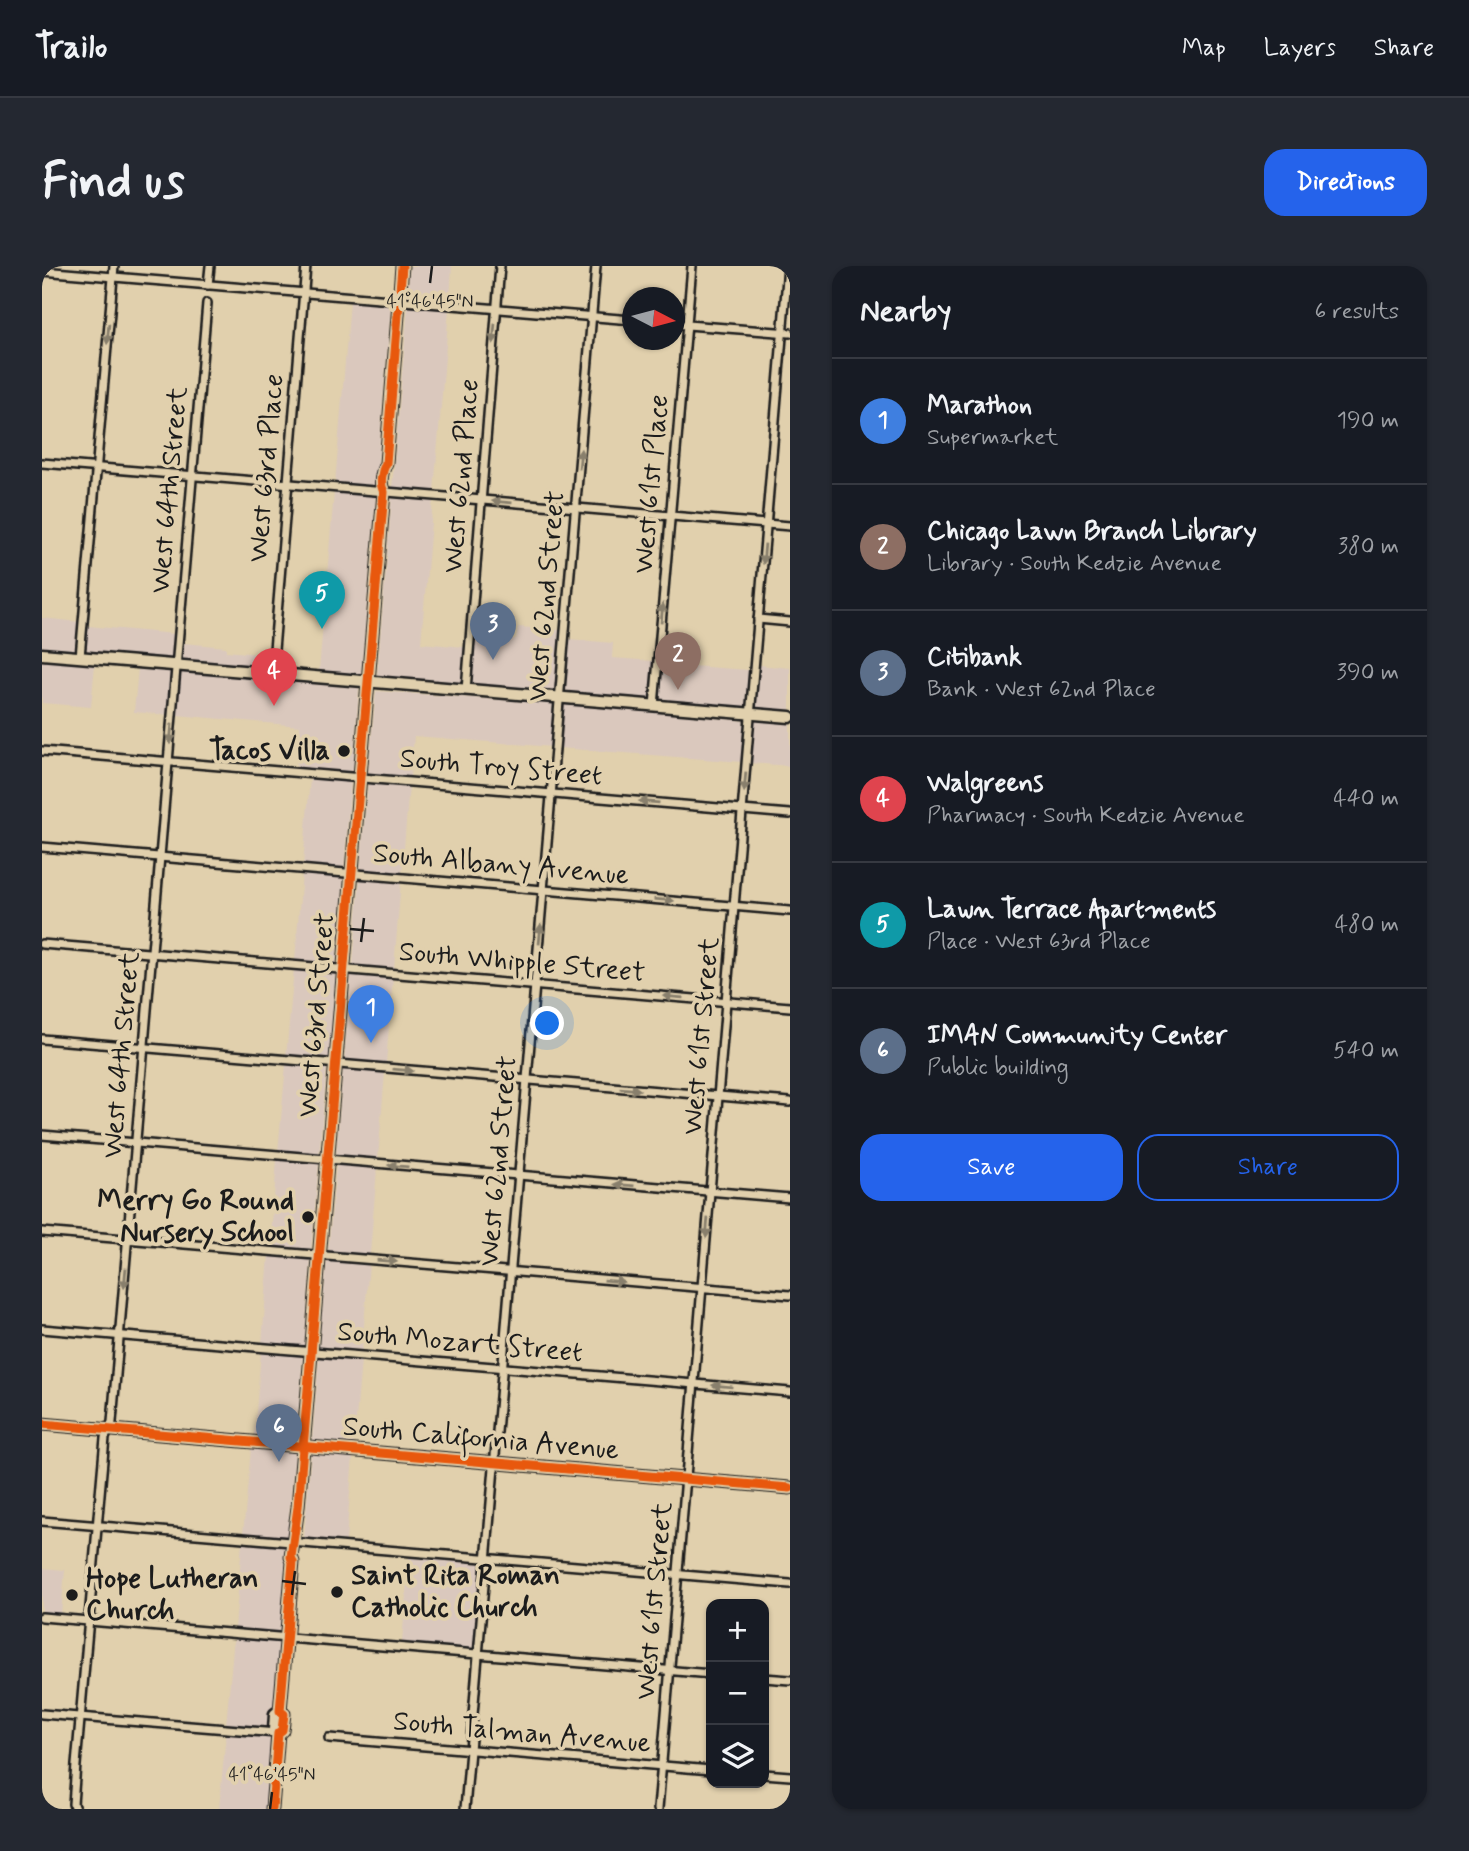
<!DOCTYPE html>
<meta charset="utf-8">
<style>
:root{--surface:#171b24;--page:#242831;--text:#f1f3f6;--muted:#9ea1a6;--line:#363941;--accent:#2563eb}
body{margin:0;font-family:Mynerve,sans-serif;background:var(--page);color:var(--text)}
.controls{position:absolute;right:21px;bottom:21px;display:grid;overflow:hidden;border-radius:14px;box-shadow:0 2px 5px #0004}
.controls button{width:63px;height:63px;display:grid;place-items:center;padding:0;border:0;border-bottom:2px solid var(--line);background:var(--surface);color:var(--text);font:35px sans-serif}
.compass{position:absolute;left:580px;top:21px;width:63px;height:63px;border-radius:50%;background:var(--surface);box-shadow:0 2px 5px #0004;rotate:96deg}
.you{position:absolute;left:506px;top:758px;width:24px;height:24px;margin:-18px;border:5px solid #fff;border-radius:50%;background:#1a73e8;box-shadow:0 0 0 10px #1a73e833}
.badge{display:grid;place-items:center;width:46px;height:46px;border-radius:50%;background:var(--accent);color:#fff;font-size:23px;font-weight:700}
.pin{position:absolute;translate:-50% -58px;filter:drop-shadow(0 2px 4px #0008)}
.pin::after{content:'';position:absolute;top:37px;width:24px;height:21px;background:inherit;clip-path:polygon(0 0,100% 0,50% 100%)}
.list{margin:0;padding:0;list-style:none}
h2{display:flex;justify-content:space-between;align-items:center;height:91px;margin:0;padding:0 28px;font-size:30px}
h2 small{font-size:23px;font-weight:400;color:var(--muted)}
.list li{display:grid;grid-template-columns:46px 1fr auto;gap:21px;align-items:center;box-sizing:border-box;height:126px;padding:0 28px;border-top:2px solid var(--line)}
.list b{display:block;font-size:26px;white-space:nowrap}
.list p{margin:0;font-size:23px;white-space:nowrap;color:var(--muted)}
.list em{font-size:23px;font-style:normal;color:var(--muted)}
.actions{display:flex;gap:14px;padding:21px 28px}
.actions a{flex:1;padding:16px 0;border:2px solid var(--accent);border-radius:21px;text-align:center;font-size:24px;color:var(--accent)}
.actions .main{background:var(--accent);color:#fff}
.icon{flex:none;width:38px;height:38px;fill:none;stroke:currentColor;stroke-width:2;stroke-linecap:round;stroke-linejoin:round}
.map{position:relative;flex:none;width:748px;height:1543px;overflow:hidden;border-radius:21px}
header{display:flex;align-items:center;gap:42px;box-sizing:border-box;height:98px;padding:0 35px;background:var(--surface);border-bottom:2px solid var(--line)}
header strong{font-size:33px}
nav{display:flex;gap:38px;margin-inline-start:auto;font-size:24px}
.intro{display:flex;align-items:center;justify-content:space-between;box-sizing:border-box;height:168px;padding:0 42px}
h1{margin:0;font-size:49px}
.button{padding:18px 32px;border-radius:21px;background:var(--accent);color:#fff;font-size:24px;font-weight:700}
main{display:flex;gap:42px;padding:0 42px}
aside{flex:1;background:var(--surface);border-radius:21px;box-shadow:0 2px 5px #0004}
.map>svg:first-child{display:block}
</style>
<header>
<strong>Trailo</strong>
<nav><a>Map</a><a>Layers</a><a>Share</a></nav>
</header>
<div class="intro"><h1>Find us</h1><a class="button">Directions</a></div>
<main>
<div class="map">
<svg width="748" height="1543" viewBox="0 0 748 1543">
<rect width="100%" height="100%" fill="#e1d0ad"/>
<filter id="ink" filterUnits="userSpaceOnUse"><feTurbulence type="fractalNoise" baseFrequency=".0143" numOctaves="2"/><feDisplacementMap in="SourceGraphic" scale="14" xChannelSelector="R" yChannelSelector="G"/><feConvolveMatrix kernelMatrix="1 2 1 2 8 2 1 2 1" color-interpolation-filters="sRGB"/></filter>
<g filter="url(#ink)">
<g fill="#dac8bd">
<polygon points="368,0 410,0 408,35 365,32"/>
<polygon points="308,35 349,39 334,221 293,218"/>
<polygon points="366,40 407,43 392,225 350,222"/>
<polygon points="292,226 334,230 319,409 277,405"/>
<polygon points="350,229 391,233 379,377 423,381 419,417 335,410"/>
<polygon points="0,352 38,356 35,385 0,382"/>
<polygon points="46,360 133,368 131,393 44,385"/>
<polygon points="476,361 520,364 515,426 428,419 432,370 474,373"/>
<polygon points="527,373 571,377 570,392 612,395 609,433 523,426"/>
<polygon points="141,377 184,381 184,385 227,389 226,402 139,393"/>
<polygon points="0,394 53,398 49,441 0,437"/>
<polygon points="621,398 707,404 704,441 618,434"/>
<polygon points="717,399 748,402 748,445 713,442"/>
<polygon points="96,402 130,405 127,449 92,446"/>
<polygon points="138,406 317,422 311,507 254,503 258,460 135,449"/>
<polygon points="334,425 513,438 510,481 372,470 368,511 326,508"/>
<polygon points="521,438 704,455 700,496 517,482"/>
<polygon points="711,454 748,457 748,500 707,497"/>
<polygon points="268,512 309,515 302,603 261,599"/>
<polygon points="326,515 367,519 360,608 318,605"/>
<polygon points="260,607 302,611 294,699 253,694"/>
<polygon points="318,611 359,615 352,702 311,699"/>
<polygon points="252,702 294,706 287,794 244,791"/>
<polygon points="309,708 351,711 344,798 302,796"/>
<polygon points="244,798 285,802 277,890 236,886"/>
<polygon points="301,802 343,806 336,893 294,890"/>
<polygon points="235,893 277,897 269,985 228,982"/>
<polygon points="294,899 335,903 328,988 286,986"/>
<polygon points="227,989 269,993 262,1081 220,1077"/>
<polygon points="285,994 327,998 320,1084 277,1081"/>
<polygon points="219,1085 261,1089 254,1174 212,1171"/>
<polygon points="277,1091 319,1094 312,1178 270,1175"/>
<polygon points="209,1183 253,1186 245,1272 201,1268"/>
<polygon points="269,1187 311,1191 304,1275 262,1272"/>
<polygon points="200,1276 245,1280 238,1367 193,1363"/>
<polygon points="367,1291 441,1297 433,1383 360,1376"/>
<polygon points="0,1302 23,1304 19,1349 0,1347"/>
<polygon points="192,1371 237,1375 230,1463 184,1459"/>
<polygon points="184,1467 229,1471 223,1543 177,1543"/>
</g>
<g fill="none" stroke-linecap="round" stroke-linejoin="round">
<g stroke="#1c1c1c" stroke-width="12">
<g id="street">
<polyline points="0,5 590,54"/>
<polyline points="166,19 168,0"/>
<polyline points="632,58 748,67"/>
<polyline points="0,197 748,260"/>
<polyline points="716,353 748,356"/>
<polyline points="38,391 72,0"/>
<polyline points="230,408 264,0"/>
<polyline points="424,424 458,0"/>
<polyline points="612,440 650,0"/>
<polyline points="0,485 748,548"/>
<polyline points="0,581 748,645"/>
<polyline points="0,678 748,741"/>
<polyline points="0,773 748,836"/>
<polyline points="0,869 748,932"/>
<polyline points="0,966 748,1029"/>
<polyline points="0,1063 748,1126"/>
<polyline points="0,1255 748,1318"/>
<polyline points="0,1351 669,1408"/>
<polyline points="722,1412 748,1414"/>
<polyline points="0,1448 235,1467"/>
<polyline points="287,1472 669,1504"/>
<polyline points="722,1508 748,1510"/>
<polyline points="33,1543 31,1538 34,1499 63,1172 70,1156 165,37"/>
<polyline points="423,1543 554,0"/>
<polyline points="616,1543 746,0"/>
</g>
</g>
<g stroke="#1c1c1c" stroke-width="15">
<g id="secondary">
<polyline points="0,388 748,451"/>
<polyline points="0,1158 748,1222"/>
<polyline points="236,1467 232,1464 233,1448 238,1445"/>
<path d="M230,1543L236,1467L240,1464L242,1448L238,1445L251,1296L249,1291L256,1241L330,369L342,226C337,217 340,205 344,197L360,0"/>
</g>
</g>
<use href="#street" stroke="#e1d0ad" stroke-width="7"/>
<use href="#secondary" stroke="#e1d0ad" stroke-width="10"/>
<g stroke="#e1d0ad" stroke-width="13">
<g id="cycleway">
<polyline points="0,1158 748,1222"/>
<path d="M230,1543L236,1467L240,1464L242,1448L238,1445L251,1296L249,1291L256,1241L330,369L342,226C337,217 340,205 344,197L360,0"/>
</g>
</g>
<use href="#cycleway" stroke="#e8590c" stroke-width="9"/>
</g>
<defs><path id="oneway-solid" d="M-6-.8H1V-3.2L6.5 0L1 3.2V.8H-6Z" transform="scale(1.75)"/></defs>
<g fill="#887f6c">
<use href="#oneway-solid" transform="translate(66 68) rotate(95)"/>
<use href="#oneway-solid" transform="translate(452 68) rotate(95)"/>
<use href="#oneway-solid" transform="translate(538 193) rotate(-85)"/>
<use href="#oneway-solid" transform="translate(460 236) rotate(-175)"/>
<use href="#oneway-solid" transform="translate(722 288) rotate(95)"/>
<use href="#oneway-solid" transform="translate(620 347) rotate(-85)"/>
<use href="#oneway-solid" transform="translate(129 468) rotate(95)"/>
<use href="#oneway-solid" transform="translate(703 516) rotate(95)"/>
<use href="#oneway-solid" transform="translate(607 536) rotate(-175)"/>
<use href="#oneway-solid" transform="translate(622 634) rotate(5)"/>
<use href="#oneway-solid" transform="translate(498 668) rotate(-85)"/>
<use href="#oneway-solid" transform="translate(631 731) rotate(-175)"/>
<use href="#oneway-solid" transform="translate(361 804) rotate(5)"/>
<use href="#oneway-solid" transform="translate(588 823) rotate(5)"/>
<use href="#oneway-solid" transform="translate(356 900) rotate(-175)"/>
<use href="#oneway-solid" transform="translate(582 919) rotate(-175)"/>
<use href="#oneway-solid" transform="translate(665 962) rotate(95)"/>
<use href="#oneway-solid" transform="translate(345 995) rotate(5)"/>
<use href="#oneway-solid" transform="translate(83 1012) rotate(95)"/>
<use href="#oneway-solid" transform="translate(572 1015) rotate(5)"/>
<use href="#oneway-solid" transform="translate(680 1120) rotate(-175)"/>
</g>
</g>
<path fill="none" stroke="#1c1c1c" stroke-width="2.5" d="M388,17L390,0M308,663L332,665M319,676L322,652M240,1315L264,1318M250,1329L253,1305M228,1543L230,1526"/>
<g fill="#1c1c1c" stroke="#e1d0ad" stroke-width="2.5">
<circle cx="302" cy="485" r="7"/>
<circle cx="266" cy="951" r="7"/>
<circle cx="295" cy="1326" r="7"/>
<circle cx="30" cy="1329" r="7"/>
</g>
<g text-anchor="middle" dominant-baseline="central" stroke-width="7" stroke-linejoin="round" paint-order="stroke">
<g font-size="28" fill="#1c1c1c" stroke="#e1d0ad">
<text transform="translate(225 202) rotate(-85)">West 63rd Place</text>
<text transform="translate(420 210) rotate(-85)">West 62nd Place</text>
<text transform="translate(610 218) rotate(-85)">West 61st Place</text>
<text transform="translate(128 224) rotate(-85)">West 64th Street</text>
<text transform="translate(505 330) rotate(-85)">West 62nd Street</text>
<text transform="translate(459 502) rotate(5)">South Troy Street</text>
<text transform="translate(459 599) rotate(5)">South Albany Avenue</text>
<text transform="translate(480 697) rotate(5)">South Whipple Street</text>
<text transform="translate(275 749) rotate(-85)">West 63rd Street</text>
<text transform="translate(660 770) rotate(-85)">West 61st Street</text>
<text transform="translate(80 789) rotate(-85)">West 64th Street</text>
<text transform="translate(457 895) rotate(-85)">West 62nd Street</text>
<text transform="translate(418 1077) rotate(5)">South Mozart Street</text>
<text transform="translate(439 1173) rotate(5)">South California Avenue</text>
<text transform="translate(613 1335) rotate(-85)">West 61st Street</text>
<text transform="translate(480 1467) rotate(5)">South Talman Avenue</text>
</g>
<g font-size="28" font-weight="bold" fill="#1c1c1c" stroke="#e1d0ad" text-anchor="end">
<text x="288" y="485">Tacos Villa</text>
<text x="252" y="935">Merry Go Round<tspan x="252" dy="32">Nursery School</tspan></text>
<text x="309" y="1310" text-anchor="start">Saint Rita Roman<tspan x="309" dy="32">Catholic Church</tspan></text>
<text x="44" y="1313" text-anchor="start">Hope Lutheran<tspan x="44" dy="32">Church</tspan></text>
</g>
</g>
<g font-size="18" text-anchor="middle" fill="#1c1c1c" stroke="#e1d0ad" stroke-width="7" stroke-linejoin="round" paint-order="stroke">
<text x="388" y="41">41°46'45"N</text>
<text x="230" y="1514">41°46'45"N</text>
</g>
</svg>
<div class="controls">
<button>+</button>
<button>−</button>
<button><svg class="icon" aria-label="layers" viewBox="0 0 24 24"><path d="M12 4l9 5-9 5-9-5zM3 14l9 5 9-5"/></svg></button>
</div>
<svg class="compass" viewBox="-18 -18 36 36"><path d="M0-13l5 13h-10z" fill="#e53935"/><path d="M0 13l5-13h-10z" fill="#9ea1a6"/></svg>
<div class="you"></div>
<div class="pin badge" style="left:329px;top:777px;background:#3f7fe0">1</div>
<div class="pin badge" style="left:636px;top:424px;background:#8d6e63">2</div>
<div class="pin badge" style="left:451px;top:394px;background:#5c6f8a">3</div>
<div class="pin badge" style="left:232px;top:440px;background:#e0444e">4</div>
<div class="pin badge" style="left:280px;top:363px;background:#0f9aa8">5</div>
<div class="pin badge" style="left:237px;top:1196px;background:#5c6f8a">6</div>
</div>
<aside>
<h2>Nearby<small>6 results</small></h2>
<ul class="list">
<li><span class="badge" style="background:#3f7fe0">1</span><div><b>Marathon</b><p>Supermarket</p></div><em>190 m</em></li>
<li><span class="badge" style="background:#8d6e63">2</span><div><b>Chicago Lawn Branch Library</b><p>Library · South Kedzie Avenue</p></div><em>380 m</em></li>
<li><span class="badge" style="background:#5c6f8a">3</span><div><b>Citibank</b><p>Bank · West 62nd Place</p></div><em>390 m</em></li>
<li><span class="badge" style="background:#e0444e">4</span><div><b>Walgreens</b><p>Pharmacy · South Kedzie Avenue</p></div><em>440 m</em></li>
<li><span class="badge" style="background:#0f9aa8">5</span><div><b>Lawn Terrace Apartments</b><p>Place · West 63rd Place</p></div><em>480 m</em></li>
<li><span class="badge" style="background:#5c6f8a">6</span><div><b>IMAN Community Center</b><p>Public building</p></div><em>540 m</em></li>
</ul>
<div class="actions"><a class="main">Save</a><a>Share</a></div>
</aside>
</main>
